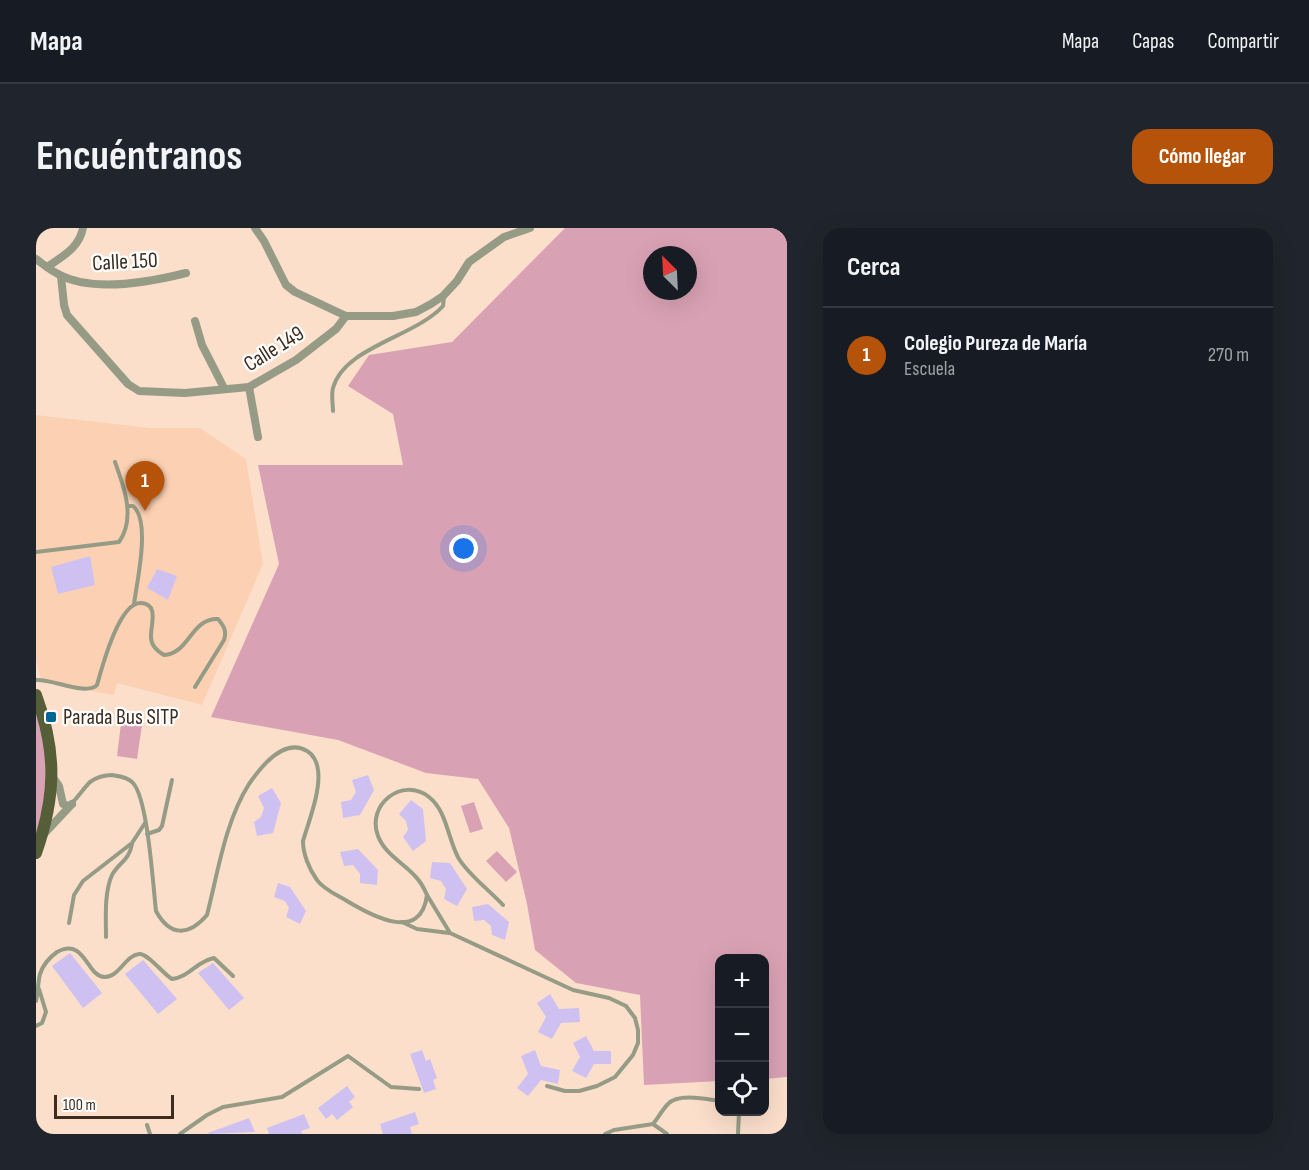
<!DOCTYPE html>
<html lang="es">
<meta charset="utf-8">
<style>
:root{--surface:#171b24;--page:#20242c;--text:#f1f3f6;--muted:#9ea1a6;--line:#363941;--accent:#b45309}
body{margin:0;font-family:"Sofia Sans Condensed",sans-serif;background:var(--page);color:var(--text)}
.controls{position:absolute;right:18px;bottom:18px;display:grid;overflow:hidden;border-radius:12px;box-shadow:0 6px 24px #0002}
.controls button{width:54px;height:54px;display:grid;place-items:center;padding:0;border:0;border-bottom:2px solid var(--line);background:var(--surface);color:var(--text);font:30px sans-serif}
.compass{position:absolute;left:607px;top:18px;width:54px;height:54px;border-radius:50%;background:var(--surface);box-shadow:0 6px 24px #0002;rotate:336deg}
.scale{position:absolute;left:18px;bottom:15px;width:120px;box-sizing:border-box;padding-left:6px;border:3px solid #3e2c1f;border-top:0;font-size:16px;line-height:21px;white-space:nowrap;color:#3e2c1f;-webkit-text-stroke:4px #fff;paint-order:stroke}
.you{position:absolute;left:428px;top:321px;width:21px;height:21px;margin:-15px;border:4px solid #fff;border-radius:50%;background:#1a73e8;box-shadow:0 0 0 9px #1a73e833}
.badge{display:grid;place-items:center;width:39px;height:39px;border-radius:50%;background:var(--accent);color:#fff;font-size:20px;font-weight:700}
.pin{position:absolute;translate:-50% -50px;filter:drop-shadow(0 2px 3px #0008)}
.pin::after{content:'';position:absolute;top:32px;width:21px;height:18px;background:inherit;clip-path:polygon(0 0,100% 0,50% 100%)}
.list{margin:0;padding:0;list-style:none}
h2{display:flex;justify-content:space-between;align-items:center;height:78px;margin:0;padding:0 24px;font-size:26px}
h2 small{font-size:20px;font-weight:400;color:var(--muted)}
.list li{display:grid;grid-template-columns:39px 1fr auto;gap:18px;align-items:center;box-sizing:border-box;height:96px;padding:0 24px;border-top:2px solid var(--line)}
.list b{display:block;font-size:22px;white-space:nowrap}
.list p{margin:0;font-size:20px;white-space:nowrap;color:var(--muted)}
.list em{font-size:20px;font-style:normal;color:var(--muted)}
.icon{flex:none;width:33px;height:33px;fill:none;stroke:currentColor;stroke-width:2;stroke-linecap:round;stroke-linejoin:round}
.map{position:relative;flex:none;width:751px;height:906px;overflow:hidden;border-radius:18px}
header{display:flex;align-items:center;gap:36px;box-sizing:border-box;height:84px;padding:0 30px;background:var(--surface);border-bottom:2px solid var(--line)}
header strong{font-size:28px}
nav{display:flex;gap:33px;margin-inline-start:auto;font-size:21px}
.intro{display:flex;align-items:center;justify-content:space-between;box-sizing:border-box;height:144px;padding:0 36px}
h1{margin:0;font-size:42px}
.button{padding:15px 27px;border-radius:18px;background:var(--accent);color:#fff;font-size:21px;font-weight:700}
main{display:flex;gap:36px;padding:0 36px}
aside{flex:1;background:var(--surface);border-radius:18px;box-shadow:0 6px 24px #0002}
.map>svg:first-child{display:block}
</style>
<header>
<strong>Mapa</strong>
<nav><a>Mapa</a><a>Capas</a><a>Compartir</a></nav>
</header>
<div class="intro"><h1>Encuéntranos</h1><a class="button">Cómo llegar</a></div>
<main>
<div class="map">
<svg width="751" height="906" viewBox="0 0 751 906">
<rect width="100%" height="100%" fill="#fbdfcb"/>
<polygon fill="#fcd1b3" points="0,187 114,200 164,200 210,231 227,336 166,477 81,455 78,467 6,454 0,432"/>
<g fill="#d9a2b4" fill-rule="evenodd">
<path d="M529,0H751V849L729,851L728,730H684L683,853L608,857L604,767L540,755L499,722L491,676L473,600L442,551L390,545L302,512L175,489L243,336L222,237H367L357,186L312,158L333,127L416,114ZM616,27H652V63H616Z"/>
<path d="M0,484C3,495 6,506 8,517C13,542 8,582 0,606Z"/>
<polygon points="86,487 107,490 101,531 81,528"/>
<polygon points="438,574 447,601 434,605 425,578"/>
<polygon points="461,623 481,644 470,654 450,633"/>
</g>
<g fill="#cec1f2">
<polygon points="54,328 59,357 22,366 15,339"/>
<polygon points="121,341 141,348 132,372 111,360"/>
<polygon points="332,547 338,562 324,587 307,590 305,574 315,572 320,564 316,552"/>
<polygon points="236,560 245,575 237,605 221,608 218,594 225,589 228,580 222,568"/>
<polygon points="375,572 387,581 390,613 377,623 367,609 372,602 370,593 363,586"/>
<polygon points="322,621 342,642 341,657 324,655 324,646 317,637 308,638 304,624"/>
<polygon points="396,634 414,635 431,661 421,678 408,671 410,661 405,653 394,650"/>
<polygon points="242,655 254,659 270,683 264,696 250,689 253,680 249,673 238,669"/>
<polygon points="452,676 473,694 469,712 456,707 455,698 448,692 438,693 436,679"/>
<polygon points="34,725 66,765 47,780 16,738"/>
<polygon points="107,732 141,771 122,786 89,746"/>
<polygon points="177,735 208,770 193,782 162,745"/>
<polygon points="514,766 523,781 543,780 544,794 525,795 516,811 502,804 510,789 501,775"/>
<polygon points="550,808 558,823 575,823 575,836 558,836 550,850 536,843 544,829 537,815"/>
<polygon points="386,822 390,833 394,831 401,850 397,852 400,861 388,865 374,826"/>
<polygon points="499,822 505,838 524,842 522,856 505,852 492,868 481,860 492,846 485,828"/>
<polygon points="311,858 319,869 313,874 317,879 301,892 296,886 290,891 282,880"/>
<polygon points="379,884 383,896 374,899 376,906 347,906 344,896"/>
<polygon points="268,886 274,900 265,903 266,906 233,906 231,900"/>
<polygon points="213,890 219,904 173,906 172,905"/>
</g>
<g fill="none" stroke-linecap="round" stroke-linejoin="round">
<g stroke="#969b86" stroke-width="4">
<path d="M297,183C297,176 295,167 297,160C308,119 379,109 407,78L408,69"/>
<path d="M92,278H97C115,293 101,353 98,376"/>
<path d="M0,324L83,314C100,290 88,259 79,234"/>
<path d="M0,452C17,451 51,468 61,457C66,439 83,374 105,375C124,376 114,399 115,409C115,418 121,423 128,427C153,426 155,390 182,391C188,398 191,403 188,412L159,459"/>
<path d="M36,575C42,569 48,560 54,554C61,549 68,547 76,547C83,548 92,549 97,555C112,571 117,658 120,683C134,709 153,708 171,687C182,644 189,594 213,556C224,540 248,509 271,523C277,526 281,534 282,542C285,562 273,593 267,613C267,626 273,641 281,652C287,661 301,667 311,673C336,688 385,715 391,667C388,660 384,653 379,648C366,634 349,626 342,608C330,577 366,548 393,569C411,583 412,612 423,631C434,648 453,662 467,677"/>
<polyline points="111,606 123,602 126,598 136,552"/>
<polyline points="391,667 414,705 537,762 573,770 590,778 599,790 602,802 602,815 597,827 579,849 561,858 543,863 529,863 511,858"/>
<polyline points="366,694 381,701 413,705"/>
<polyline points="33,695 38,667 47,653 96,615 109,595"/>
<path d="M70,709C70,690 68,665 76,647C83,634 93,633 96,616"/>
<path d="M0,773C2,764 2,754 4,746C7,737 14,729 21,724C49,708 51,750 69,749C83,749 90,727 103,726C112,725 127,746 136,751C153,749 161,733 178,730L197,748"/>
<polyline points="0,798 6,795 10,784 3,761"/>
<path d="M617,896C622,890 626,882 632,876C642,865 670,871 684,873"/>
<polyline points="111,897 114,906"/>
<polyline points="144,906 171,887 187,879 246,869 312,828 355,859 383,861"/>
<polyline points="569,906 578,902 617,896 631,906"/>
<polyline points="702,906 703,884"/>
<polyline points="749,906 751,904"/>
</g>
<g stroke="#969b86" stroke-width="8">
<polyline points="219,0 228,13 250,57 259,64 310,88 357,88 380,84 395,76 407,68 421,53 433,34 468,9 494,0"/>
<path d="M0,31C8,37 15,43 24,47C58,65 114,54 150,45"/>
<path d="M11,39C27,28 43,20 47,0"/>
<polyline points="25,48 28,77 31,87 92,156 103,163 149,165 213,159 260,132 300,101 310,88"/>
<polyline points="159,93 166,117 188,160"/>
<polyline points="213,159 222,209"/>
<polyline points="16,548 23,558 27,576 32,578 36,576"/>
<polyline points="6,608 36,576"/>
</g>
<path stroke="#565e37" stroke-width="12" d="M0,467C21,524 20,568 0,625"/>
</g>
<rect fill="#006795" stroke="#fff" stroke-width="2" x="9" y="483" width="12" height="12" rx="3"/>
<g text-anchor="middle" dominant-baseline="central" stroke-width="4.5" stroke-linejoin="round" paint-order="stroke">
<g font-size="22" fill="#3e2c1f" stroke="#fff">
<text transform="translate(89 34) rotate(-3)">Calle 150</text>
<text transform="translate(238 121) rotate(-32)">Calle 149</text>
</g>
<g font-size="22" fill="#3e2c1f" stroke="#fff" text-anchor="start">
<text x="27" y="489">Parada Bus SITP</text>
</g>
</g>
</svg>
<div class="controls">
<button>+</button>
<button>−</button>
<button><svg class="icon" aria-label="locate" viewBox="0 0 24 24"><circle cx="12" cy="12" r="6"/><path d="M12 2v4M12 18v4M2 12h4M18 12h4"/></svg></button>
</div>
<svg class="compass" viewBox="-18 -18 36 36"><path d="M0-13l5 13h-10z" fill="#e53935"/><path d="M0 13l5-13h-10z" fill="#9ea1a6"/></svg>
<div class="scale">100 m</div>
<div class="you"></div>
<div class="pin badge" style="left:109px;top:283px">1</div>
</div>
<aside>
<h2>Cerca<small></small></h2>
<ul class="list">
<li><span class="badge">1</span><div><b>Colegio Pureza de María</b><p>Escuela</p></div><em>270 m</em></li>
</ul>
</aside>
</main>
